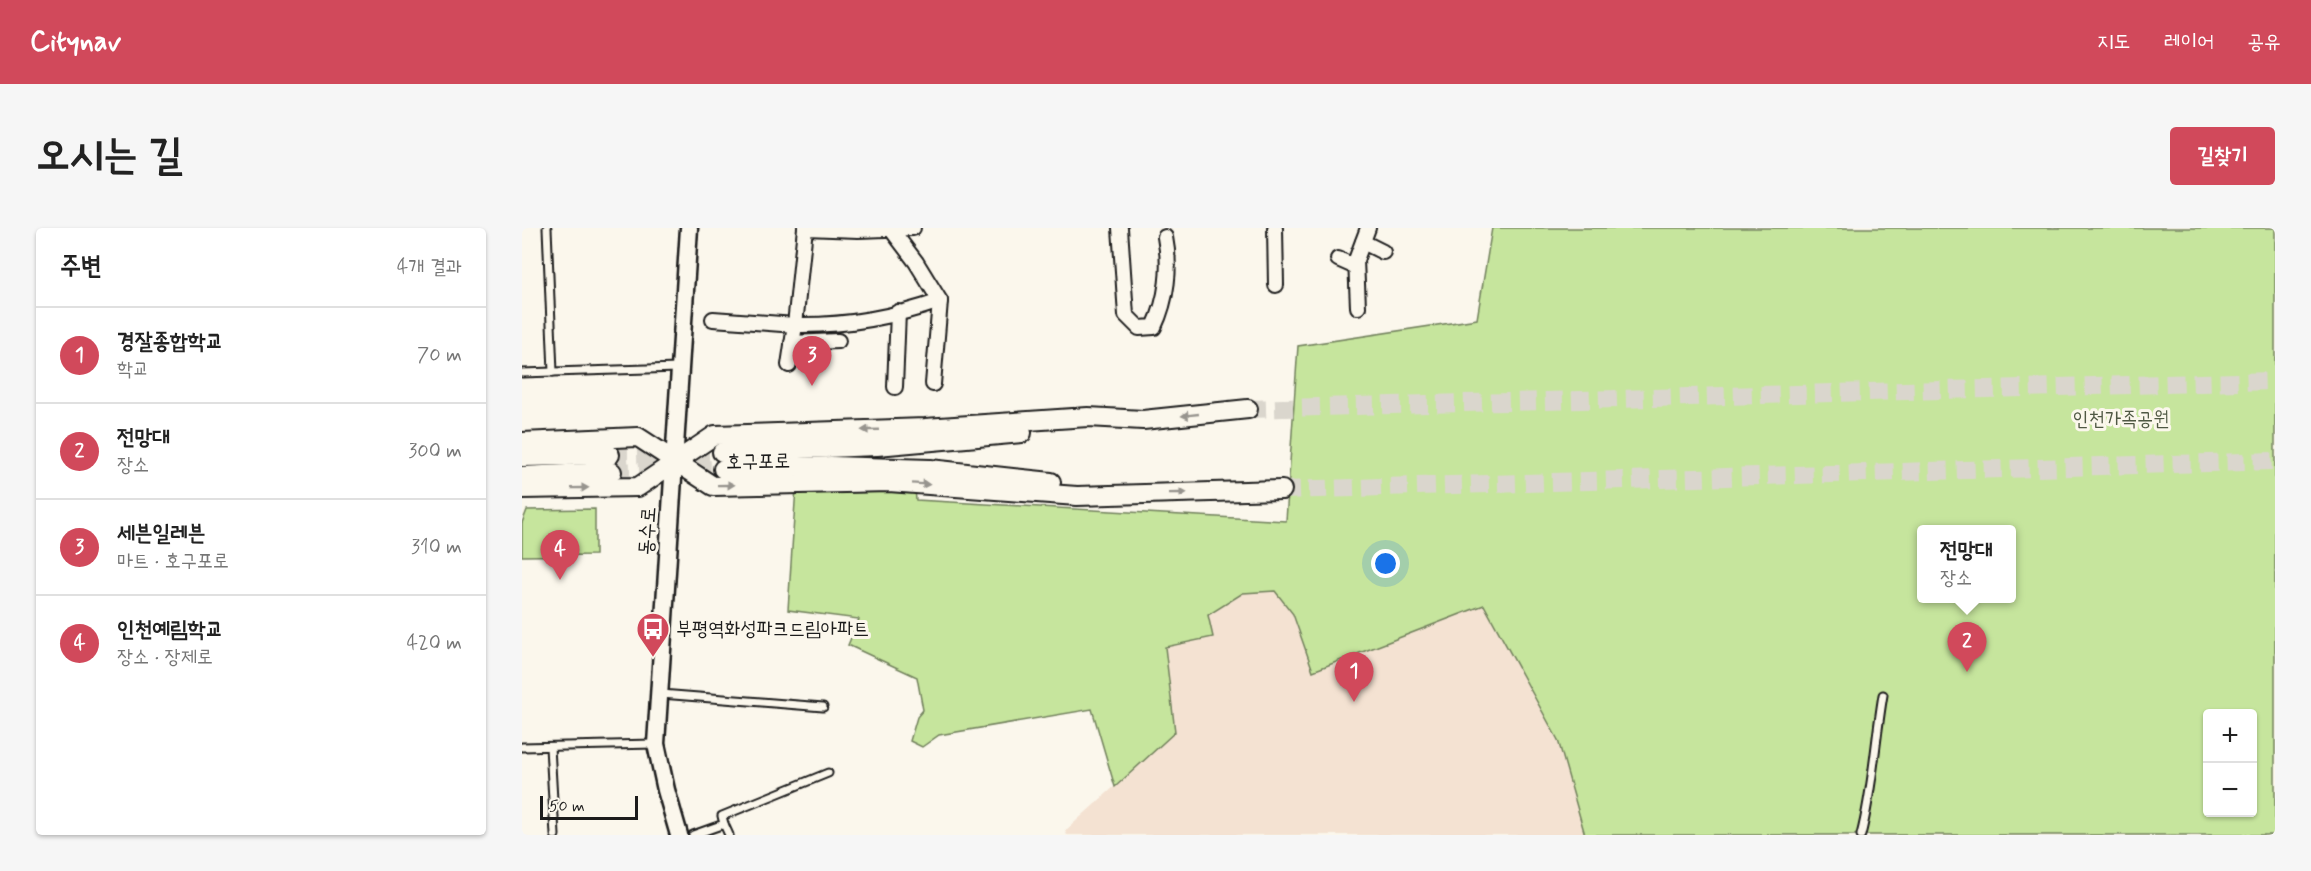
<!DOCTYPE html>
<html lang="ko">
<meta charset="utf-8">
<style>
:root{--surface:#fff;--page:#f6f6f6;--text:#222;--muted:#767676;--line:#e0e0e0;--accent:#d1495b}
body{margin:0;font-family:Mynerve,"Poor Story",sans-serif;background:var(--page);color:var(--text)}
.controls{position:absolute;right:18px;bottom:18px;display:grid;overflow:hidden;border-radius:6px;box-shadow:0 2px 4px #0004}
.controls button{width:54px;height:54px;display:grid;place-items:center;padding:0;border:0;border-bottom:2px solid var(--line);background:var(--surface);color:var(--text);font:30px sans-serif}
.scale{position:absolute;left:18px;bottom:15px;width:98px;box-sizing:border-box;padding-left:6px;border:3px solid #1c1c1c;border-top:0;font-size:16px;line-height:21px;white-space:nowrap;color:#1c1c1c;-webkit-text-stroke:4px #fbf7ec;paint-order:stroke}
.you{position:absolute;left:864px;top:336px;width:21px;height:21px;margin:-15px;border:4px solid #fff;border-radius:50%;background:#1a73e8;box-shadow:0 0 0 9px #1a73e833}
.badge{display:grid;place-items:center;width:39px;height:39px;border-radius:50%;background:var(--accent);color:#fff;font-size:20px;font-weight:700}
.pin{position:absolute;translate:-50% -50px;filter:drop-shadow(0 2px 3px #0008)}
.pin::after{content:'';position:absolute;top:32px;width:21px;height:18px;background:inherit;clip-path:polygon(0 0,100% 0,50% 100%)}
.popup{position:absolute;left:1395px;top:297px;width:99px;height:78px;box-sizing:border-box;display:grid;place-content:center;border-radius:6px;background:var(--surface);filter:drop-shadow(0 2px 4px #0005);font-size:20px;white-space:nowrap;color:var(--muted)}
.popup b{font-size:22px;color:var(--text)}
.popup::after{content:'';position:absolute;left:50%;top:100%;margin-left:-12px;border:12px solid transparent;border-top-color:var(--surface)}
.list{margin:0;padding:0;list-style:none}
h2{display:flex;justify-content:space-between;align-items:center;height:78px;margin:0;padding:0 24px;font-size:26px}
h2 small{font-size:20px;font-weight:400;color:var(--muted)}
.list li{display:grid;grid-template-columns:39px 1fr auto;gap:18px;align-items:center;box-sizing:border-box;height:96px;padding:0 24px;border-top:2px solid var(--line)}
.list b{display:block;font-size:22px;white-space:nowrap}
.list p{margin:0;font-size:20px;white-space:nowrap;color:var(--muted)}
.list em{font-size:20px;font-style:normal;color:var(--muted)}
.map{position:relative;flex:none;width:1753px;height:607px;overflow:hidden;border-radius:6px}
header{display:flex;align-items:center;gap:36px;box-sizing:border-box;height:84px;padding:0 30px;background:var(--accent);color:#fff}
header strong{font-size:28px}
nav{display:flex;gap:33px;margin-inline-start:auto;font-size:21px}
.intro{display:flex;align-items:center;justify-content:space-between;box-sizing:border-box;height:144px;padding:0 36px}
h1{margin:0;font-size:42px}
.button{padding:15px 27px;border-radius:6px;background:var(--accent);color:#fff;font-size:21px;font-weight:700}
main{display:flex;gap:36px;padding:0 36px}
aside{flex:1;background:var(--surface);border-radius:6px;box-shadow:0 2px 4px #0004}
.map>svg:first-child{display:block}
</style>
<header>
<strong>Citynav</strong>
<nav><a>지도</a><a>레이어</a><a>공유</a></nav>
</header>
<div class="intro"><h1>오시는 길</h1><a class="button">길찾기</a></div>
<main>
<aside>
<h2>주변<small>4개 결과</small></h2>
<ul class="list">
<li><span class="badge">1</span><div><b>경잘종합학교</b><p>학교</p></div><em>70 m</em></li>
<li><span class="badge">2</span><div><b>전망대</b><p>장소</p></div><em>300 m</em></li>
<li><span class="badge">3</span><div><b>세븐일레븐</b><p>마트 · 호구포로</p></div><em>310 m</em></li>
<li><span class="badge">4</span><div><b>인천예림학교</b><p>장소 · 장제로</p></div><em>420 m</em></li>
</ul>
</aside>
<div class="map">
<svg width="1753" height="607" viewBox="0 0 1753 607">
<rect width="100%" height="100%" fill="#fbf7ec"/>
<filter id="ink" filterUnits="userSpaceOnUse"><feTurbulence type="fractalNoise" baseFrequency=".0167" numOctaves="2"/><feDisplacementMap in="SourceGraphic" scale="12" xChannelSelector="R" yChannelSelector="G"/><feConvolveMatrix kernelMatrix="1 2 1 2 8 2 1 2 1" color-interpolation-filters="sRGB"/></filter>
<g filter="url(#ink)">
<polygon fill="#f4e2d2" points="753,363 771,386 792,443 962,377 1036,512 1063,607 545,607 543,603 653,504 642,419 690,409 686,387 721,364"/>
<g fill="#c6e59d" stroke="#71805c" stroke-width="1.5" fill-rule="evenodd">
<path d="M970,0H1753V607H1063L1036,512L962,377L791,443L771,386L753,363L721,365L686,387L691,409L643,419L653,504L593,559L570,481L417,507L400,519L388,513L395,489L401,482L395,449L326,417L337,391L266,382L274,259L393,261L394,272L764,293L776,118L955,91ZM1400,302H1490V370H1400ZM1686,485H1730V584H1686Z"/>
<polygon points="73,281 73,327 0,328 0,295 5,282"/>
</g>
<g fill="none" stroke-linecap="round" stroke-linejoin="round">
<g stroke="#dad6cd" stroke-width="18" stroke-dasharray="18 9" stroke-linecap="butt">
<polyline points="726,181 1753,153"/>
<polyline points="88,227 200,224"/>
<polyline points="90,244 201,241"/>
<polyline points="760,262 1753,233"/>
</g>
<g stroke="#1c1c1c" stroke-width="11">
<g id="service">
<polyline points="25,0 31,144"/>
<polyline points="0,145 156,140"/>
<polyline points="139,466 301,479"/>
<polyline points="0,519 132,516"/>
<polyline points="28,519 33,607"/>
<polyline points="202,596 207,607"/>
<polyline points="171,607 202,596 200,588 306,545"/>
<path d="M1339,607C1351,561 1353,514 1361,467"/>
</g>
</g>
<g stroke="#1c1c1c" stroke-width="18">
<g id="minor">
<polyline points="284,0 336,2 391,0"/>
<path d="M598,0L604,87L617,100L632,99C645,72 649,39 643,9"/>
<polyline points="753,0 754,57"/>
<polyline points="841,14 861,24"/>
<polyline points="816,31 834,39"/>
<polyline points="836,79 834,32 846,0"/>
<polyline points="191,91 273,97 283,0"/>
<polyline points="270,115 316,113"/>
<path d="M267,137L273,97C321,98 372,89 418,73L394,34L369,1"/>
<polyline points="411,156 418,73"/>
<polyline points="373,159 376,84"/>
</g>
</g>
<g stroke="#1c1c1c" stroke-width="21">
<polyline id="tertiary" points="157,607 144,562 134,516 167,0"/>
</g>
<g stroke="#1c1c1c" stroke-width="22">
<g id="secondary">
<polyline points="0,214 116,209 191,258 367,254 555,268 760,262"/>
<polyline points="200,224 355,218 500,205"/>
<polyline points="0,229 88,227"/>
<polyline points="201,241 309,238 408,241 529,254"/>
<polyline points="0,248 90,244"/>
<polyline points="0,261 116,259 193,207 403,200 566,189 621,192 726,181"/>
</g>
</g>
<use href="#service" stroke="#fbf7ec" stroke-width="7"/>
<use href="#minor" stroke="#fbf7ec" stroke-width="14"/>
<use href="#tertiary" stroke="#fbf7ec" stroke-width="16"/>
<use href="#secondary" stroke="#fbf7ec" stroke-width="18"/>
</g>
<defs><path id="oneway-solid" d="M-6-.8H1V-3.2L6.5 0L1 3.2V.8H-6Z" transform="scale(1.5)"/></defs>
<g fill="#97948e">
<use href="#oneway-solid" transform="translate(668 187) rotate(174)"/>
<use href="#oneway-solid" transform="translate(348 202) rotate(178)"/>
<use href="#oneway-solid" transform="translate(399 256) rotate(4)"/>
<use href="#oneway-solid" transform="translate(204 257) rotate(-1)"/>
<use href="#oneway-solid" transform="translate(58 260) rotate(-1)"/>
<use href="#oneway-solid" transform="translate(656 265) rotate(-1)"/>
</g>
</g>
<defs>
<g id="bus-pin" transform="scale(1.725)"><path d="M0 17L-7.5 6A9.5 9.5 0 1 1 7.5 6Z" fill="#d1495b" stroke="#fbf7ec"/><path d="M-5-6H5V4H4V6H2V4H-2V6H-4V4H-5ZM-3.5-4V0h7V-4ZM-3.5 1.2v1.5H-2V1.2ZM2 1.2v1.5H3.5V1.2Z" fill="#fff"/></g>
</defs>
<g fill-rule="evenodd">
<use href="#bus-pin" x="131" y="401"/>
</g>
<g text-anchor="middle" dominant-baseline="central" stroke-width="6" stroke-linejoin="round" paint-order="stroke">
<g font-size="20" fill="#4f5843" stroke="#fbf7ec">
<text x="1599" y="191">인천가족공원</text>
</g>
<g font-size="20" fill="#1c1c1c" stroke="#fbf7ec">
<text transform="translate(236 234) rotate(-1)">호구포로</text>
<text transform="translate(126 303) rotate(-86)">동수로</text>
</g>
<g font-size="20" fill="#1c1c1c" stroke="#fbf7ec" text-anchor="start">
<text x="154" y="401">부평역화성파크드림아파트</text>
</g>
</g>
</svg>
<div class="controls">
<button>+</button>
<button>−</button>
</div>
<div class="scale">50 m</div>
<div class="you"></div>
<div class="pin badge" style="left:832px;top:474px">1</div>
<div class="pin badge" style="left:1445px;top:444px">2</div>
<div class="popup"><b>전망대</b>장소</div>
<div class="pin badge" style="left:290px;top:158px">3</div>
<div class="pin badge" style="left:38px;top:352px">4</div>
</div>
</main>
